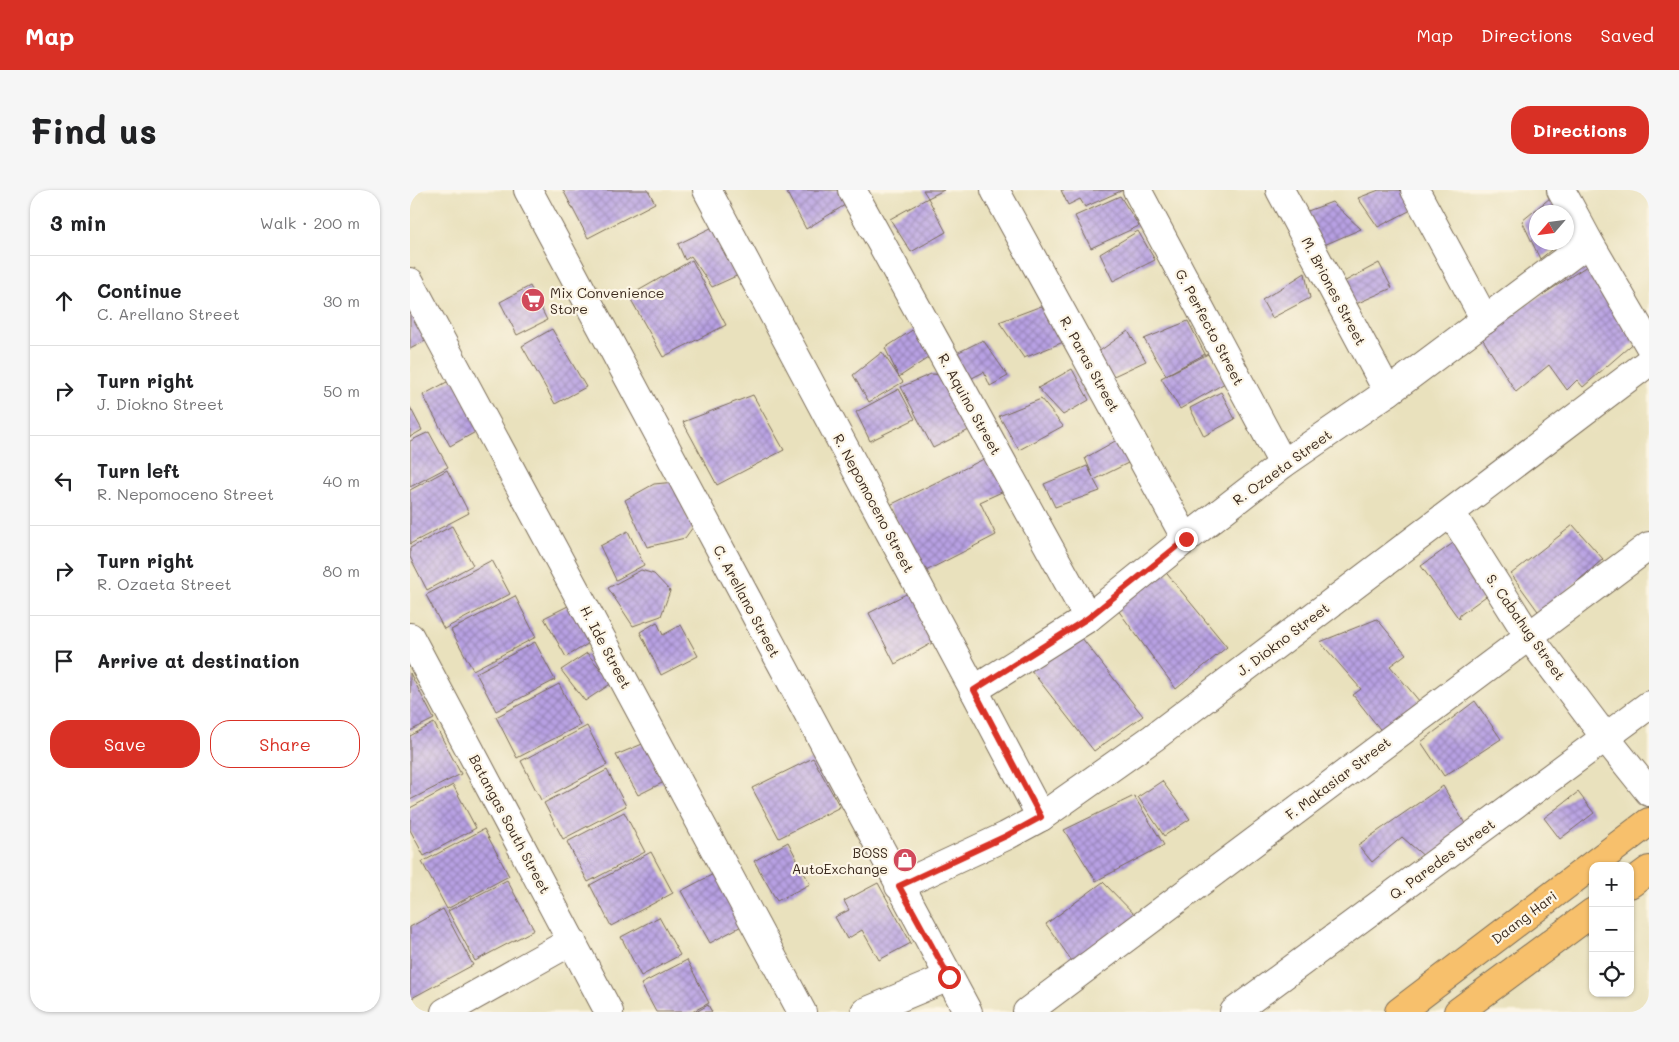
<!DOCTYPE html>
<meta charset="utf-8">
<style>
:root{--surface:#fff;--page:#f6f6f6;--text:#202124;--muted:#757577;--line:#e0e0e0;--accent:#d93025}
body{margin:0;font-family:Mali,sans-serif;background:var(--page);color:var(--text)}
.controls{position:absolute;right:15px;bottom:15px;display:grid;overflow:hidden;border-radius:10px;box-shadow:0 1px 4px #0004}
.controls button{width:45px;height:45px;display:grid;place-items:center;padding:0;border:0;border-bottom:1px solid var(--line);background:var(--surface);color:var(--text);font:25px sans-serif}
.compass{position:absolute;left:1119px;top:15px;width:45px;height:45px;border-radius:50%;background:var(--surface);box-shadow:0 1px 4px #0004;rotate:242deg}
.stop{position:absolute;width:15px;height:15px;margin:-11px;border:4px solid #d93025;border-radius:50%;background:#fff}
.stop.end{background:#d93025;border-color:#fff;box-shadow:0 1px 5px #0008}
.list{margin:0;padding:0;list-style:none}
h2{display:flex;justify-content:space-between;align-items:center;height:65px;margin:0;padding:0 20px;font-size:21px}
h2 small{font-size:16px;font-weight:400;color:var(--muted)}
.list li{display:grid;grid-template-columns:32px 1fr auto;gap:15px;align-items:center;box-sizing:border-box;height:90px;padding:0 20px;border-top:1px solid var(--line)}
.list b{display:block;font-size:19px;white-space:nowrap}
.list p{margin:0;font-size:16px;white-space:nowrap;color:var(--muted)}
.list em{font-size:16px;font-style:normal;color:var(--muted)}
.actions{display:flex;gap:10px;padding:15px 20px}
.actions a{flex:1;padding:11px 0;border:1px solid var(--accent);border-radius:20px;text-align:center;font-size:18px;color:var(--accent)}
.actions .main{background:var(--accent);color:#fff}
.icon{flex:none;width:28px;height:28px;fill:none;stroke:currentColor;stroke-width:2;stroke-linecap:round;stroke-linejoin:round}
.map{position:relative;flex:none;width:1239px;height:822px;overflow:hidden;border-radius:20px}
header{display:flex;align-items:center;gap:30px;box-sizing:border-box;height:70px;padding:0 25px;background:var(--accent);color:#fff}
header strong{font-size:24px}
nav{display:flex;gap:28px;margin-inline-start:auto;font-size:18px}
.intro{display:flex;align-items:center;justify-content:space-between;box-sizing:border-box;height:120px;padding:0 30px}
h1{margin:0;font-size:35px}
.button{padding:12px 22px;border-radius:20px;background:var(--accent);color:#fff;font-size:18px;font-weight:700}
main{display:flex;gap:30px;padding:0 30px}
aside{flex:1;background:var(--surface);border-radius:20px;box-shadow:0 1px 4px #0004}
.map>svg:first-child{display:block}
</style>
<header>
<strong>Map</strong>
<nav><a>Map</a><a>Directions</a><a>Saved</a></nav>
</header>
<div class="intro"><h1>Find us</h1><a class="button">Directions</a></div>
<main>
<aside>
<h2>3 min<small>Walk · 200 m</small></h2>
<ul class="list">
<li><svg class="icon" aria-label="ahead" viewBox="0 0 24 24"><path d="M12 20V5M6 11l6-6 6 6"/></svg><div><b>Continue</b><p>C. Arellano Street</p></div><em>30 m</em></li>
<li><svg class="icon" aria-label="right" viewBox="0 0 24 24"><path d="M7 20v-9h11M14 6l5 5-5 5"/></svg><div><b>Turn right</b><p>J. Diokno Street</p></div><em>50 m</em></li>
<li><svg class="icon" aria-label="left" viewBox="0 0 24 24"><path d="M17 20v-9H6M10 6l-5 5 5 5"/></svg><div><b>Turn left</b><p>R. Nepomoceno Street</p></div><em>40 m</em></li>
<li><svg class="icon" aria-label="right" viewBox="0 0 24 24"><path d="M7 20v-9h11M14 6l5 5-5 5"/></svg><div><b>Turn right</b><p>R. Ozaeta Street</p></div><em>80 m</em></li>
<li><svg class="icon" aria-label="arrive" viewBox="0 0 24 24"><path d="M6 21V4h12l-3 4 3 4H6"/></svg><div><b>Arrive at destination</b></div></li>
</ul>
<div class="actions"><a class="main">Save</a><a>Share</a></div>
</aside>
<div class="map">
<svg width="1239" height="822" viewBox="0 0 1239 822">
<defs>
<pattern id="building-cross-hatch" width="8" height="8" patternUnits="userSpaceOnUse" patternTransform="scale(1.25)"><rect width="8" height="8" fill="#b7a0e3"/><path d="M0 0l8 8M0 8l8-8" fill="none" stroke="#9683b7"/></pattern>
</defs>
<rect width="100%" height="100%" fill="#fcf5e5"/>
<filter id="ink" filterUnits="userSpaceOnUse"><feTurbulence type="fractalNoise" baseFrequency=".02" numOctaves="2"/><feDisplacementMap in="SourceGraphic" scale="10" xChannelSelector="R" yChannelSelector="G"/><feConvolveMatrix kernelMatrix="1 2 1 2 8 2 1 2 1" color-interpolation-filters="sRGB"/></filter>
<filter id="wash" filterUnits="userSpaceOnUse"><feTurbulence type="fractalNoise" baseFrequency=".0096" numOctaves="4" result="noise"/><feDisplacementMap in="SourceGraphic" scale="20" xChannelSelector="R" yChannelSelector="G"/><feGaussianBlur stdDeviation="1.12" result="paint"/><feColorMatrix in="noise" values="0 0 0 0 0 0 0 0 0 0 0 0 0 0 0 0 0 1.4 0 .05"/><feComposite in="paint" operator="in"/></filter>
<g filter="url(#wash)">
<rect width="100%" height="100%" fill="#e9e1bd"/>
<g id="blocks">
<g fill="url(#building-cross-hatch)">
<polygon points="153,0 238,0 245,13 178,48"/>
<polygon points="383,0 437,0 443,10 396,39 377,3"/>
<polygon points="513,0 534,0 518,8"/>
<polygon points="651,0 713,0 675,17 670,9 658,15"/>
<polygon points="969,0 997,0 1005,18 968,37 948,8"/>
<polygon points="710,6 729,36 681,58 665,26"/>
<polygon points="518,8 536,42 501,62 480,29"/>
<polygon points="1140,8 1147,22 1126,22 1126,52 1151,52 1130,69 1112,31"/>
<polygon points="922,12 951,39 905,59 887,25"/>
<polygon points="305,36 333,83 302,97 281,66 275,70 268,54"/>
<polygon points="728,41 745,70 703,91 690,64"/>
<polygon points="282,70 316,135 253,167 219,106"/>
<polygon points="969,73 982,98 939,117 928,95"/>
<polygon points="1177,76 1227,150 1173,197 1167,190 1157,200 1139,175 1106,202 1070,145"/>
<polygon points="895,83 900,108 862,128 852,110"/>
<polygon points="120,96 137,130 107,145 90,112"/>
<polygon points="0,102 23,147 0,159"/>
<polygon points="634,115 656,151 614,168 589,132"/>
<polygon points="778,131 795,164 756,185 734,149"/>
<polygon points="507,137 524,164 489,187 493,192 459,212 443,185 472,162 489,187 475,158"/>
<polygon points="142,139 176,197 145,214 112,156"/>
<polygon points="718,141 736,171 693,191 681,167"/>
<polygon points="573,150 598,186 580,196 574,182 552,193 537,168"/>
<polygon points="798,164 815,193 770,219 751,188"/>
<polygon points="662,179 679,210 653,225 628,198"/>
<polygon points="521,184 535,185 565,237 523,258 491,197"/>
<polygon points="46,187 73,238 40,256 13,205"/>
<polygon points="489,199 505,229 460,251 446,222"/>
<polygon points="811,202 825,229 794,246 780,218"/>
<polygon points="343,205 374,260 307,295 273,232"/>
<polygon points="631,209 653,236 609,260 589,226"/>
<polygon points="0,217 12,240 0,247"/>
<polygon points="19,242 38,277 0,297 0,251"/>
<polygon points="707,250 720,272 684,290 690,301 645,317 634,294 677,276 683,287 675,268"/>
<polygon points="580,266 596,300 570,312 586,345 514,382 478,316"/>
<polygon points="37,280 59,323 0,354 0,300"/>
<polygon points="265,292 279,321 275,323 283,337 275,348 237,357 215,310 244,294"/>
<polygon points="1163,335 1193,369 1130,424 1101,384"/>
<polygon points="42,336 63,375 17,400 0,367 0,358"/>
<polygon points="218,341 234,375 206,390 190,356"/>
<polygon points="1046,351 1079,404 1050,425 1049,429 1011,376"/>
<polygon points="82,370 100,404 34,439 16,405"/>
<polygon points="753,379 817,457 766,499 705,416"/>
<polygon points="231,380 244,384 260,401 251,426 223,436 198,398"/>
<polygon points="504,400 531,448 485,474 459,423"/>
<polygon points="105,406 126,447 63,480 41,440"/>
<polygon points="166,412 186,449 156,467 134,428"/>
<polygon points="967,429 996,464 980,476 1010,512 973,543 943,505 951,499 910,452"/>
<polygon points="247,432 253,445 271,435 288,466 251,485 230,442"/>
<polygon points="668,443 733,526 684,561 617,475"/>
<polygon points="125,452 145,490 86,521 66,483"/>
<polygon points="177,463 202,493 175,511 151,480"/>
<polygon points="0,483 24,529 0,541"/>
<polygon points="149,494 170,535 107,568 86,527"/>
<polygon points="1065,511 1091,549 1034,586 1011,552"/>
<polygon points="24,533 51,584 0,610 0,546"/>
<polygon points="177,536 197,575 131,610 111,571"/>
<polygon points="242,550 262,588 228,605 206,565"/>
<polygon points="403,568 430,617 369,648 342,598"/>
<polygon points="197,580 216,616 153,649 134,613"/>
<polygon points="752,591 780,629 754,646 728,607"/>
<polygon points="43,595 66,638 14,666 0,640 0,618"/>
<polygon points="1033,596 1061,644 1016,668 992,647 962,672 948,655"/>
<polygon points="1168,602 1184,623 1150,649 1134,628"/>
<polygon points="724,606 754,655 686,691 654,640"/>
<polygon points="214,622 235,662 178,692 157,652"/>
<polygon points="74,639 99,686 37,719 12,672"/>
<polygon points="378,652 400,694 367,711 344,671"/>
<polygon points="241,662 263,703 201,736 180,695"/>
<polygon points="311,680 339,732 300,753 271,701"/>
<polygon points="97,690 124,740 65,771 38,721"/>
<polygon points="693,692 731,731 664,774 636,734"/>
<polygon points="468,693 501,753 469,770 452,740 437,749 425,727 439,720 434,711"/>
<polygon points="33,719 63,775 0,809 0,737"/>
<polygon points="249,727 270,765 231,786 211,747"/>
<polygon points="277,770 299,813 282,822 246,822 231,794"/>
<polygon points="298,815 302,822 286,822"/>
</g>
</g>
</g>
<g filter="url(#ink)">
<use href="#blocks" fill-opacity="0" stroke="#786a56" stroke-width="1"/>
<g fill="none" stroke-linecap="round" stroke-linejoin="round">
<g stroke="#786a56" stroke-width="30">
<g id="minor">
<polyline points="118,0 558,822"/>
<polyline points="297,0 564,500 631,627"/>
<polyline points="442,0 678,428"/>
<polyline points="585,0 776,349"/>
<polyline points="727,0 873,274"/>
<polyline points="870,0 978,202"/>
<polyline points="1005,0 1075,130"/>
<polyline points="1151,0 1179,52 1239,155"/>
<polyline points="0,92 392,822"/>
<polyline points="1041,323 1118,445 1195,547 1239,602"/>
<polyline points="0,447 199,822"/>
<polyline points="564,500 678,428 776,349 873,274 978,202 1179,52"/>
<polyline points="489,696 596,646 631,627 743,548 1239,172"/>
<polyline points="35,822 162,751"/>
<polyline points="455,822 539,787"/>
<polyline points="617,822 1239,356"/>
<polyline points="824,822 1239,515"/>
</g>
</g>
<g stroke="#786a56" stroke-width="30">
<g id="major">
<polyline points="1220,694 1239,680"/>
<polyline points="989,822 1239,632"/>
<polyline points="1048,822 1183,722"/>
</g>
</g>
<use href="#minor" stroke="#fff" stroke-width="28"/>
<use href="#major" stroke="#f7c06c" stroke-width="28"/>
</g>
</g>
<g fill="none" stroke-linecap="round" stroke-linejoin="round" filter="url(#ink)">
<polyline stroke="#d93025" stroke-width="6" points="539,787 489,696 596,646 631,627 564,500 678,428 776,349"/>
</g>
<defs>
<g id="supermarket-disc" transform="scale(1.25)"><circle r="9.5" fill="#d1495b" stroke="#fcf5e5"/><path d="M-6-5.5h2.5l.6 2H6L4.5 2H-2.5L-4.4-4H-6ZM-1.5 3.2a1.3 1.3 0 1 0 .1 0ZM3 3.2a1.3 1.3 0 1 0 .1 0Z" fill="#fff"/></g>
<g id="shop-disc" transform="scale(1.25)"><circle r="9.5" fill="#d1495b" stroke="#fcf5e5"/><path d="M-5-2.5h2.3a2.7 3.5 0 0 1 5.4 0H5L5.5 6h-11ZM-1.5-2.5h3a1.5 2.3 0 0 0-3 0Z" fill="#fff"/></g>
</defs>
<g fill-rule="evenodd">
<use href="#supermarket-disc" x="123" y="110"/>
<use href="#shop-disc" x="495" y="670"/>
</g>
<g text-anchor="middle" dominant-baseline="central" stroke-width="4.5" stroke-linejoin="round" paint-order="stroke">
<g font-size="14" fill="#3b2a1e" stroke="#fcf5e5">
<text transform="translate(924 101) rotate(62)">M. Briones Street</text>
<text transform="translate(800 137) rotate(62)">G. Perfecto Street</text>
<text transform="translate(680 174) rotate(61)">R. Paras Street</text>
<text transform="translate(560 214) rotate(61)">R. Aquino Street</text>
<text transform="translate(872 277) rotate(-36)">R. Ozaeta Street</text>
<text transform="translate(464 313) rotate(62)">R. Nepomoceno Street</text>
<text transform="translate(337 411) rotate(62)">C. Arellano Street</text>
<text transform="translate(1116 437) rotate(55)">S. Cabahug Street</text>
<text transform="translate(873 449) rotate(-37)">J. Diokno Street</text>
<text transform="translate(196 457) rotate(62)">H. Ide Street</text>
<text transform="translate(928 588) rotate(-37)">F. Makasiar Street</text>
<text transform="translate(100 634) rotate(62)">Batangas South Street</text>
<text transform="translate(1032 669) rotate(-36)">Q. Paredes Street</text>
<text transform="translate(1114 727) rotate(-37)">Daang Hari</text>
</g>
<g font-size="14" fill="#3b2a1e" stroke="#fcf5e5" text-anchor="start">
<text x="140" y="102">Mix Convenience<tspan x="140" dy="16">Store</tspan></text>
<text x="478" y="662" text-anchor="end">BOSS<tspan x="478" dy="16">AutoExchange</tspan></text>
</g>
</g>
</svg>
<div class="controls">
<button>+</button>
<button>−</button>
<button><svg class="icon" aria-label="locate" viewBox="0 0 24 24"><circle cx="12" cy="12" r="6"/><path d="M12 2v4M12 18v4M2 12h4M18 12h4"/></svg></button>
</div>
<svg class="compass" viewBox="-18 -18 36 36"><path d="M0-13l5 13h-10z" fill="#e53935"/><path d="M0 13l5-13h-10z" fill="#757577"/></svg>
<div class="stop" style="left:539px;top:787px"></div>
<div class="stop end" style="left:776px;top:349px"></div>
</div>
</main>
